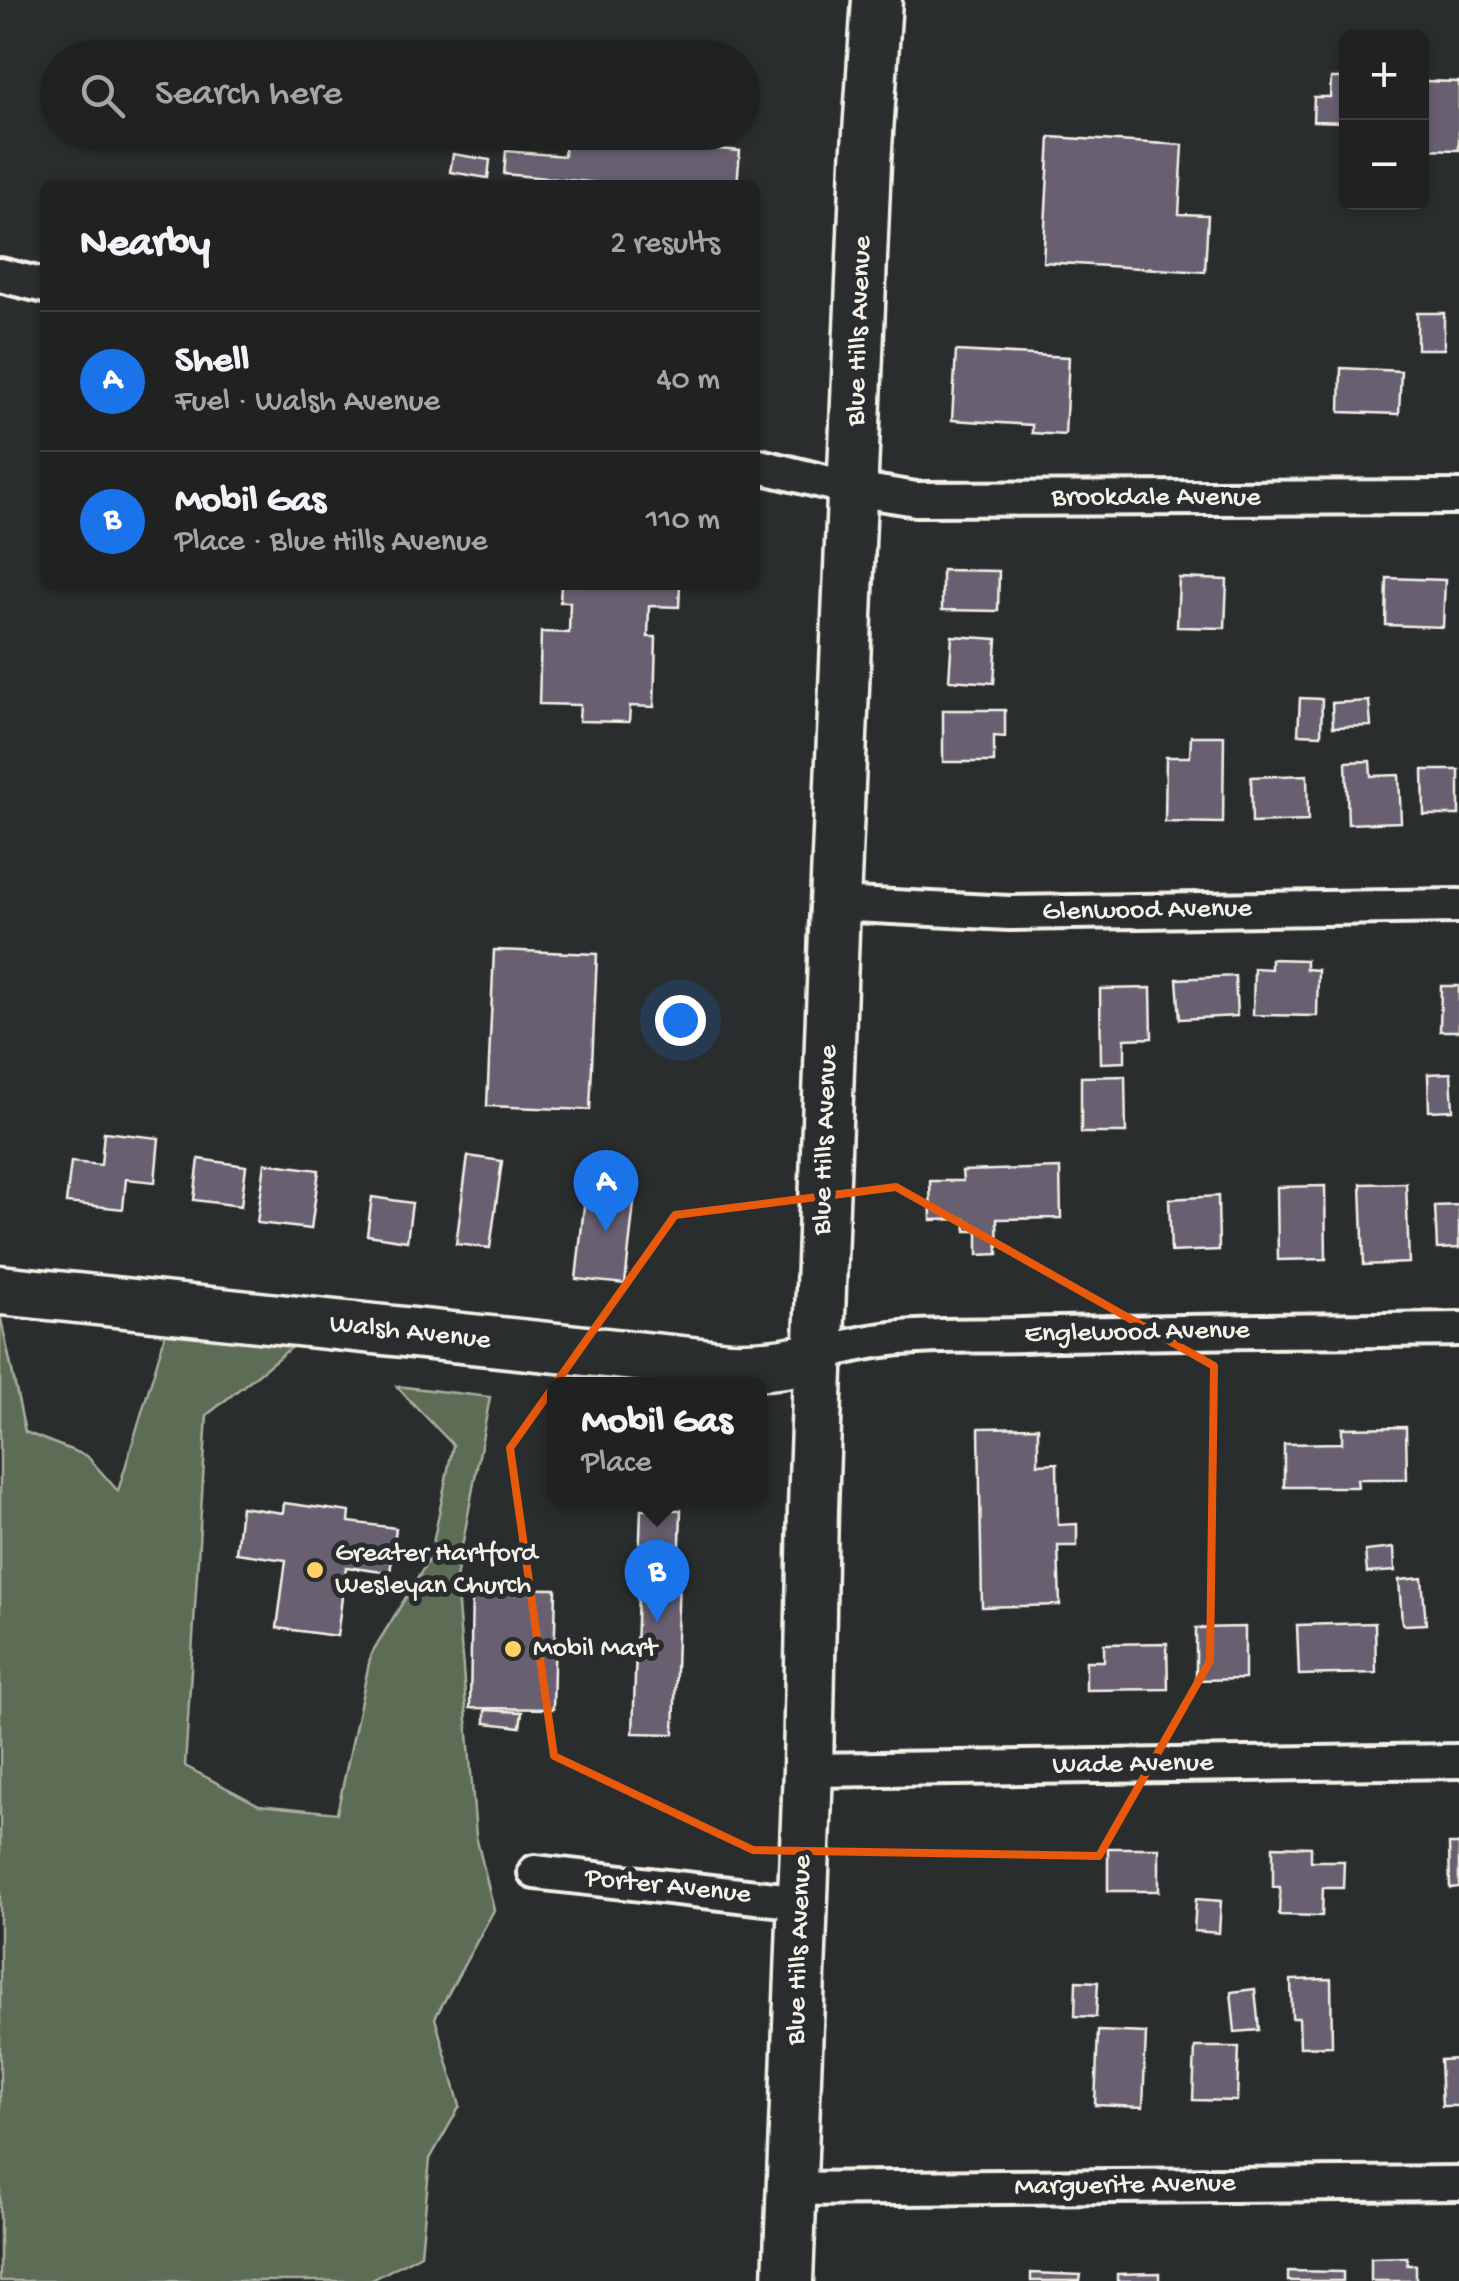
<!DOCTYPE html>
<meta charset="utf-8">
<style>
:root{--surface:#202222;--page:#282a2a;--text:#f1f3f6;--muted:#a2a4a5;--line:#3d3f40;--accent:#1a73e8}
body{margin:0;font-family:"Gochi Hand",sans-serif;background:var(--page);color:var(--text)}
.controls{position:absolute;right:30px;top:30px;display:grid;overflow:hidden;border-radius:15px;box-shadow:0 2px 8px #0004}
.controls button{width:90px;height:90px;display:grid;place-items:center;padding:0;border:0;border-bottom:2px solid var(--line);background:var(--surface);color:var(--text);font:50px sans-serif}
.you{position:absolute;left:680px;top:1020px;width:35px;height:35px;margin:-25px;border:8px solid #fff;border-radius:50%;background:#1a73e8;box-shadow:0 0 0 15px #1a73e833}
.badge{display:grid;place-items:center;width:65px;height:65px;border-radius:50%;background:var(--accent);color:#fff;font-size:32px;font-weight:700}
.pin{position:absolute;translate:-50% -82px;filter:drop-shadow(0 2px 5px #0008)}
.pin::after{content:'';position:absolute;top:52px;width:35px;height:30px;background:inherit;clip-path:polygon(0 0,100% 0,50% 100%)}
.popup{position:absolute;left:547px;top:1377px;width:220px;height:130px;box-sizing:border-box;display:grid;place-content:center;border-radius:15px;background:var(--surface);filter:drop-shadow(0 2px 8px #0005);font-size:32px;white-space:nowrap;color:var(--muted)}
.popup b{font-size:38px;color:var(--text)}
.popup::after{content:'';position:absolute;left:50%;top:100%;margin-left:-20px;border:20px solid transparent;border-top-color:var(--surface)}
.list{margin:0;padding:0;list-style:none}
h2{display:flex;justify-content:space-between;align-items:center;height:130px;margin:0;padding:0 40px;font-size:42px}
h2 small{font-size:32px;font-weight:400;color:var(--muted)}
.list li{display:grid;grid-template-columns:65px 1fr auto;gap:30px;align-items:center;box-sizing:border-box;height:140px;padding:0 40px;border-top:2px solid var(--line)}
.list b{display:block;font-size:38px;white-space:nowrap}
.list p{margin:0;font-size:32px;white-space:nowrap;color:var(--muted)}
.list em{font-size:32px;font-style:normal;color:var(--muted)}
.icon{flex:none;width:55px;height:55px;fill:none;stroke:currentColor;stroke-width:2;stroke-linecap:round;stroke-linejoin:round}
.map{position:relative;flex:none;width:1459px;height:2281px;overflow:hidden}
.search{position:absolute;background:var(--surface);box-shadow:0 2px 8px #0004;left:40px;top:40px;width:720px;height:110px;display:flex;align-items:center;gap:25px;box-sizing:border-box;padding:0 35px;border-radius:55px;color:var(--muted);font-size:38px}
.panel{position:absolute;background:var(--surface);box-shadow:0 2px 8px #0004;left:40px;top:180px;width:720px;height:410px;border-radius:15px}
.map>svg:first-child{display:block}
</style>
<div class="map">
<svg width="1459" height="2281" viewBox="0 0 1459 2281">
<rect width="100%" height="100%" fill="#2a2d2e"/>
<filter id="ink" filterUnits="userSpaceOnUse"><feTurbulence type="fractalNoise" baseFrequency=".01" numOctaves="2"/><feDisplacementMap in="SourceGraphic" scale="20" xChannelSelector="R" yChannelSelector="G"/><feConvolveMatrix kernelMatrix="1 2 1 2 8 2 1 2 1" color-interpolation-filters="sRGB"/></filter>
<g filter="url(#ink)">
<polygon fill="#5c6c55" stroke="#a8ae9e" stroke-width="2.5" points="0,1314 25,1432 87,1456 118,1491 167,1329 298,1342 207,1415 185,1766 259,1805 337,1813 371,1654 430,1558 453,1445 396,1386 490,1397 456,1579 476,1836 494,1910 435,2018 460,2106 430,2159 421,2254 370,2281 0,2281"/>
<g fill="#686071" stroke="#f4f1e8" stroke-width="2.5">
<polygon points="1331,78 1346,78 1346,122 1313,121 1314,97 1330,97"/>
<polygon points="1422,81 1459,82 1459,150 1422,149"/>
<polygon points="566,135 740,151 737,185 599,185 599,183 504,174 506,151 564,156"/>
<polygon points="1050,137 1183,145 1179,214 1208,215 1205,272 1043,262"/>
<polygon points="453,154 490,160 488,178 450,172"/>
<rect x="1417" y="313" width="27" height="36"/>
<polygon points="956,351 1069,357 1065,435 1032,433 1032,425 952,420"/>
<polygon points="1341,368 1401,371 1399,414 1340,412"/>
<polygon points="942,570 999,571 998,611 942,610"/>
<polygon points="1179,578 1227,580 1225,628 1177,627"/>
<polygon points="1387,578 1445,580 1443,627 1386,625"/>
<polygon points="561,585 680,585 679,607 649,606 648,637 656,637 654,707 630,706 629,722 579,721 580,705 539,704 541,632 569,633 570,602 560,602"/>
<polygon points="952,636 997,639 994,683 949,680"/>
<polygon points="1300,698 1322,699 1321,735 1298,734"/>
<polygon points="1369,701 1371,726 1333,727 1332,703"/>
<polygon points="943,710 1005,710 1005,737 994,736 994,762 943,762"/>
<polygon points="1191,736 1224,736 1223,823 1165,822 1166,757 1190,757"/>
<polygon points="1370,761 1371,776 1399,775 1401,822 1348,824 1346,762"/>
<polygon points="1423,770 1459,770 1459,815 1424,815"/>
<polygon points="1307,775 1308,821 1252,823 1251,777"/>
<polygon points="494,950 597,954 590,1110 487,1106"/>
<polygon points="1271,959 1306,960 1306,969 1318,970 1317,1016 1253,1015 1254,968 1271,969"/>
<polygon points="1235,976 1237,1016 1180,1019 1177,979"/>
<polygon points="1441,986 1459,986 1459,1031 1440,1031"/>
<polygon points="1151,988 1152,1038 1125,1039 1125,1062 1101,1063 1100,989"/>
<polygon points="1451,1073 1453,1110 1429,1111 1428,1074"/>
<polygon points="1125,1076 1126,1133 1081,1133 1081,1077"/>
<polygon points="104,1132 159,1138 155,1182 126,1179 123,1209 66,1203 71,1162 101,1165"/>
<polygon points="468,1156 502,1161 490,1248 456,1244"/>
<polygon points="199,1159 246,1166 241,1206 194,1200"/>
<polygon points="265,1163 319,1170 311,1229 257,1223"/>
<polygon points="1060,1168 1061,1218 997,1219 998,1254 978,1255 978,1231 966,1231 965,1219 931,1220 930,1181 963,1181 962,1171"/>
<polygon points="587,1179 636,1185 625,1284 576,1279"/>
<polygon points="1406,1183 1409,1263 1364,1265 1361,1184"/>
<polygon points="1325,1186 1326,1259 1278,1260 1277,1187"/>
<polygon points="1218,1196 1219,1250 1171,1252 1169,1199"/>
<polygon points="372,1197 412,1203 407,1241 367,1235"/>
<polygon points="1459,1205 1459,1248 1437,1249 1435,1206"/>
<polygon points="1038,1427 1038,1464 1057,1463 1058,1525 1077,1524 1077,1546 1058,1546 1060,1605 982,1607 979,1428"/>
<polygon points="1406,1427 1407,1479 1357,1479 1358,1487 1284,1487 1284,1444 1342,1443 1342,1428"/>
<polygon points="284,1503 350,1512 349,1522 396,1528 390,1573 346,1567 337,1636 277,1628 286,1560 236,1553 241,1507 283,1513"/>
<polygon points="641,1509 681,1510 674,1734 633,1733"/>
<polygon points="1394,1548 1395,1571 1367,1573 1365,1551"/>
<polygon points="1422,1578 1426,1624 1405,1625 1402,1623 1399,1580"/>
<polygon points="472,1588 556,1589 553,1709 470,1708"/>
<polygon points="1375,1623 1376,1673 1299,1675 1297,1625"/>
<polygon points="1245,1627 1245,1679 1196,1680 1196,1628"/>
<polygon points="1167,1643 1168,1689 1086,1690 1086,1661 1104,1661 1104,1644"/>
<polygon points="485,1710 522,1712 520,1727 485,1723"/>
<polygon points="1449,1844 1459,1844 1459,1887 1450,1888"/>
<polygon points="1273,1846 1311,1847 1311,1861 1344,1861 1343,1888 1323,1888 1322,1916 1279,1915 1280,1887 1273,1887"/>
<rect x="1108" y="1848" width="51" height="43"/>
<polygon points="1196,1899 1221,1901 1219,1933 1194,1931"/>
<polygon points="1331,1979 1332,2046 1300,2047 1299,2018 1292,2018 1291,1980"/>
<polygon points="1076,1981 1098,1982 1096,2017 1075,2016"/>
<polygon points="1255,1989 1259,2030 1235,2032 1231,1992"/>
<polygon points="1098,2031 1146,2033 1143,2107 1095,2105"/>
<polygon points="1195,2047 1239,2047 1237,2101 1193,2100"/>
<polygon points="1459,2059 1459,2106 1442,2106 1440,2060"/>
<polygon points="1407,2257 1407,2265 1416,2265 1416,2281 1371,2281 1371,2258"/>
<polygon points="1288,2271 1343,2272 1343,2281 1288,2281"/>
<polygon points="1031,2273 1081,2275 1080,2281 1031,2281"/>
<polygon points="1159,2273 1159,2281 1117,2281 1117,2274"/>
</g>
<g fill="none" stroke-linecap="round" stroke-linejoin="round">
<g stroke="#f4f1e8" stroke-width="40">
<g id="street">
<polyline points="0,275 45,286"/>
<polyline points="755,465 854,489 916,499 1459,497"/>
<polyline points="835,904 1009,913 1459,906"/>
<path d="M818,1356C882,1331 955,1337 1023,1335C1168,1331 1314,1331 1459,1329"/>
<polyline points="808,1770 1459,1761"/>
<polyline points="535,1872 801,1902"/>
<polyline points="790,2189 1459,2183"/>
</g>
</g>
<g stroke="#f4f1e8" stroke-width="55">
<g id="secondary">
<path d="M0,1290L730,1366C761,1367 788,1364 818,1356"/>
<polyline points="788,2281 808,1770 813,1508 835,904 866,162 877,0"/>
</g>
</g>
<use href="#street" stroke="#2a2d2e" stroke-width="32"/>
<use href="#secondary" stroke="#2a2d2e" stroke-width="48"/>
</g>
</g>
<path fill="none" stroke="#e8590c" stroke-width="8" stroke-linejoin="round" d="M896,1187L1214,1366L1210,1661L1099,1856L753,1850L554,1756L510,1448L675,1215Z"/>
<g fill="#ffd166" stroke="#2a2d2e" stroke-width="4">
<circle cx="315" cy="1570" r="10"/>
<circle cx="513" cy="1649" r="10"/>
</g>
<g text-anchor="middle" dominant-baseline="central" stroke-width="10" stroke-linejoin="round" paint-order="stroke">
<g font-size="28" fill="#f4f1e8" stroke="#2a2d2e">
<text transform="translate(860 331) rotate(-88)">Blue Hills Avenue</text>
<text x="1156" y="498">Brookdale Avenue</text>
<text transform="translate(1147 911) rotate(-1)">Glenwood Avenue</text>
<text transform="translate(826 1140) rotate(-88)">Blue Hills Avenue</text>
<text transform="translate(410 1333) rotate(6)">Walsh Avenue</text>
<text transform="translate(1137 1333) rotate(-1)">Englewood Avenue</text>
<text transform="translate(1133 1765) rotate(-1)">Wade Avenue</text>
<text transform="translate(668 1887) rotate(6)">Porter Avenue</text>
<text transform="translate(800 1950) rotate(-88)">Blue Hills Avenue</text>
<text transform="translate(1125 2186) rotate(-1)">Marguerite Avenue</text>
</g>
<g font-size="28" fill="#f4f1e8" stroke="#2a2d2e" text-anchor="start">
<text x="335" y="1554">Greater Hartford<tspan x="335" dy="32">Wesleyan Church</tspan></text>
<text x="533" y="1649">Mobil Mart</text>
</g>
</g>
</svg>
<div class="controls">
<button>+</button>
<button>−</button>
</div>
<div class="you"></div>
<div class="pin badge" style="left:606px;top:1232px">A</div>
<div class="pin badge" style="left:657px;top:1622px">B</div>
<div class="popup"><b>Mobil Gas</b>Place</div>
<div class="search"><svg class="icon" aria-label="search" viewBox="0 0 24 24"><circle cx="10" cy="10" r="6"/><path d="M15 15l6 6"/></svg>Search here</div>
<section class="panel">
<h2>Nearby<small>2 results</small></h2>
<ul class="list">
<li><span class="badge">A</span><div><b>Shell</b><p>Fuel · Walsh Avenue</p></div><em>40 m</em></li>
<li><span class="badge">B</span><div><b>Mobil Gas</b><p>Place · Blue Hills Avenue</p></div><em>110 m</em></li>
</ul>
</section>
</div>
